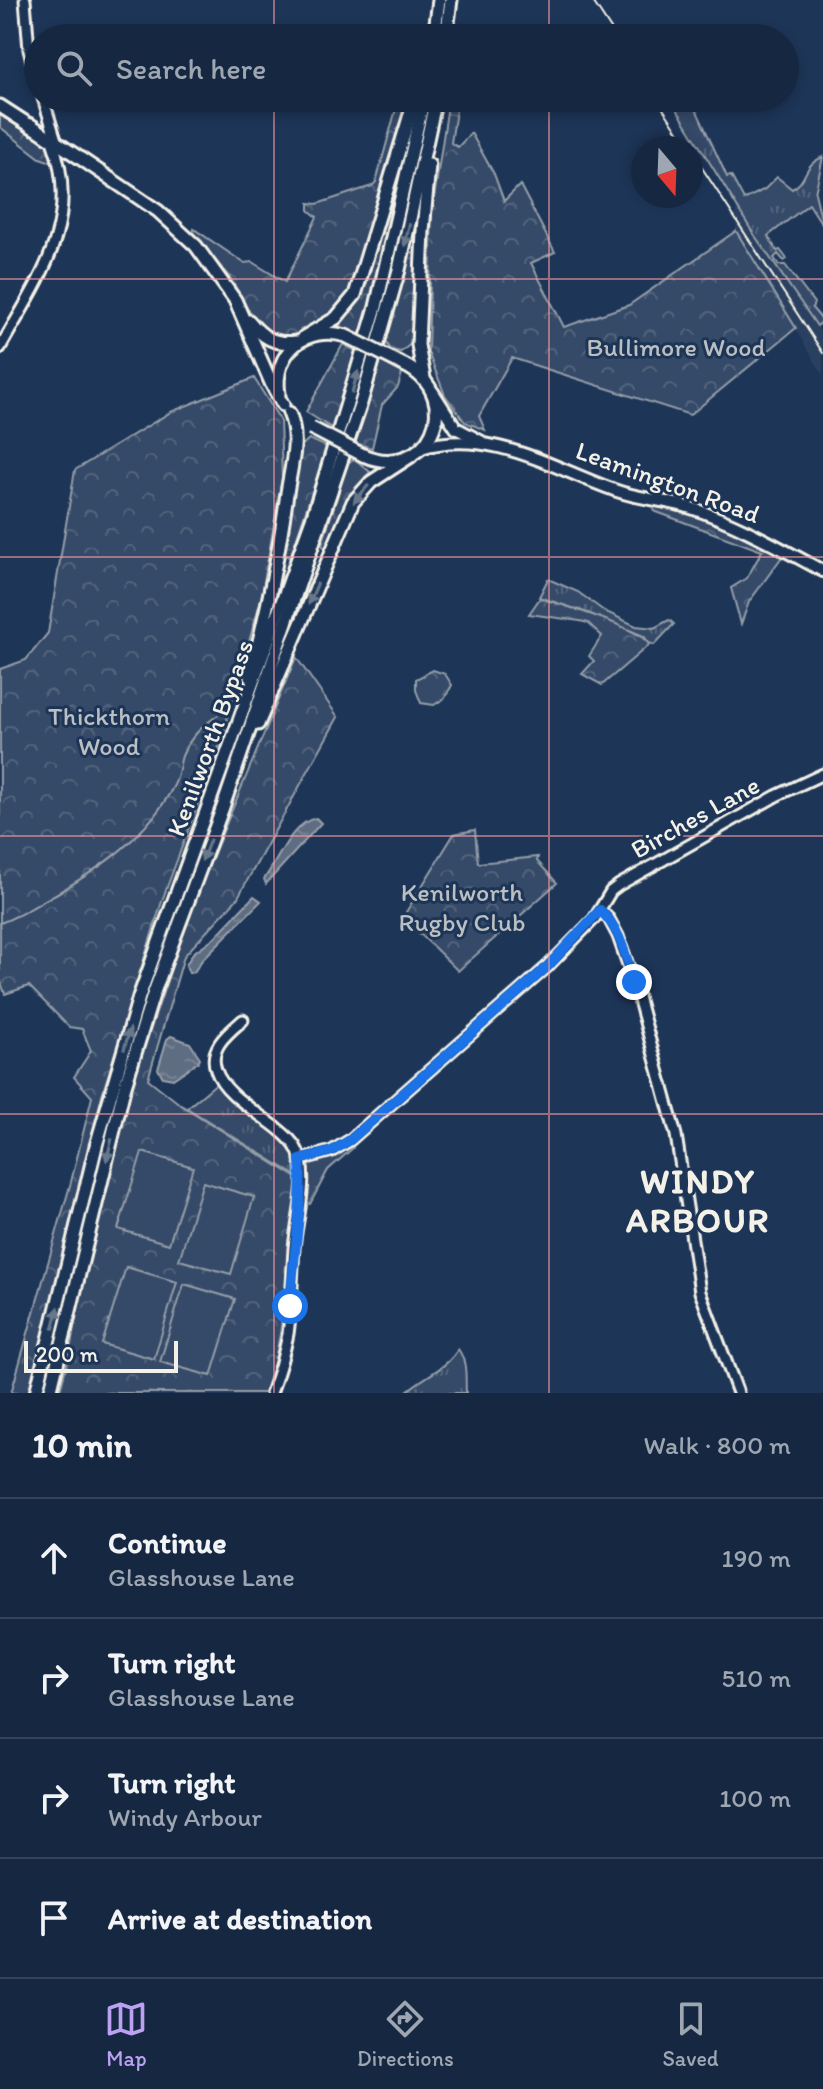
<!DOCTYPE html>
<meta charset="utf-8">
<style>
:root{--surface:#162841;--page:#1f3048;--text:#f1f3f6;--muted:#9ea6b1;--line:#35445a;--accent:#bca0f2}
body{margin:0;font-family:Itim,sans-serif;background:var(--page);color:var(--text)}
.compass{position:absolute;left:631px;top:136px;width:72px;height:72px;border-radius:50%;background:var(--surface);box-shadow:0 4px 12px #0003;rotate:161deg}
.scale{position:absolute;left:24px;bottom:20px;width:154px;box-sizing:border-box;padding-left:8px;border:4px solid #f4f1e8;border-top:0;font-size:22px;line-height:28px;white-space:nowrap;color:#f4f1e8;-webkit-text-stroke:6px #1d3557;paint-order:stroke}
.stop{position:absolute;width:24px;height:24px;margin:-18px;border:6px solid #1a73e8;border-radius:50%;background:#fff}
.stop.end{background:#1a73e8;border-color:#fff;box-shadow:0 2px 8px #0008}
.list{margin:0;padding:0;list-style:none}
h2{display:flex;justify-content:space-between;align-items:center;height:104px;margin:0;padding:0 32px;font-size:34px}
h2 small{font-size:26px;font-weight:400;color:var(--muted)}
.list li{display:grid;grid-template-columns:52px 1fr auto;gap:24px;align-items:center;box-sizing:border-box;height:120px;padding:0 32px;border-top:2px solid var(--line)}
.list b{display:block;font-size:30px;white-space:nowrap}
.list p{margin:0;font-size:26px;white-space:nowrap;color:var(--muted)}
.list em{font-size:26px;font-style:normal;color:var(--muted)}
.icon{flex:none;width:44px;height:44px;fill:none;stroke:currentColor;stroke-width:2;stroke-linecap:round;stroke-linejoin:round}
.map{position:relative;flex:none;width:823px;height:1393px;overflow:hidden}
.search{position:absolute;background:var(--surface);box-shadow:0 4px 12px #0003;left:24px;right:24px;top:24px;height:88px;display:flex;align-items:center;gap:20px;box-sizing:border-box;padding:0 28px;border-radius:44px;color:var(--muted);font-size:30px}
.sheet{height:584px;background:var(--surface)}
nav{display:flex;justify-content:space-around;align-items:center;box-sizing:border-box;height:112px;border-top:2px solid var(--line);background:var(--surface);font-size:22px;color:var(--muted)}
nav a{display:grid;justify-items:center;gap:4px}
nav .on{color:var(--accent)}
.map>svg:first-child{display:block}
</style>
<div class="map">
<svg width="823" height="1393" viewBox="0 0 823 1393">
<defs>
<pattern id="grass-tufts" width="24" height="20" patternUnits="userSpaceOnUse" patternTransform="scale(2)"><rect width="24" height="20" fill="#354a67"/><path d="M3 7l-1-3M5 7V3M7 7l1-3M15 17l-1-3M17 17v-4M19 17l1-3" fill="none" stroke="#53657d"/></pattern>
<pattern id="forest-crowns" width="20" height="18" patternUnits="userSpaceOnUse" patternTransform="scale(2)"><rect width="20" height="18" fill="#354a67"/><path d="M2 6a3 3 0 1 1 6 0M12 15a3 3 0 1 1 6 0" fill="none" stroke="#53657d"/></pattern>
<pattern id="water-ripples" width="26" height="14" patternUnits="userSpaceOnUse" patternTransform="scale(2)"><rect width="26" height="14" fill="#5e6d82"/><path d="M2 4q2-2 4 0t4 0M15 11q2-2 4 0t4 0" fill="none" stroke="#768294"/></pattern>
</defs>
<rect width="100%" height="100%" fill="#1d3557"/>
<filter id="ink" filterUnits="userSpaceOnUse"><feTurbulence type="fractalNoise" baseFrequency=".0125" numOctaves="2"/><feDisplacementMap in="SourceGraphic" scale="16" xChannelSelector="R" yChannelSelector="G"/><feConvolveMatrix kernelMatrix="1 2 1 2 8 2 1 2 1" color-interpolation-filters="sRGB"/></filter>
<g filter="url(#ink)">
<polygon fill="#2a4060" points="736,206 823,336 823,375 736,231"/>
<g fill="url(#grass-tufts)" stroke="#949ea8" stroke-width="2">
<path d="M670,98H691L727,177L731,176L744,200L765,189L777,177L792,189C809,180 801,166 823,157L815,193L823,226L809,204L768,236L777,251L780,250L787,259L784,261L778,254L774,258L779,265H785L814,303L812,308L823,321L817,326L753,233Z"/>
<polygon points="548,579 578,592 604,611 636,626 654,628 669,620 674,624 654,645 649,643 644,636 588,613 539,597"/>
<polygon points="218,1082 238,1102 290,1144 298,1162 300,1178 187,1108"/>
<polygon points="348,1142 353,1148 328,1170 310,1204 301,1201 300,1160"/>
<path d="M458,1349C468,1363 465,1377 466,1393H405C422,1377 447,1369 458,1349Z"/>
</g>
<g fill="url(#forest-crowns)" stroke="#949ea8" stroke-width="2">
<polygon points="399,98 409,98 401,134 351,292 338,311 294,336 279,339 268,335 247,308 231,279 193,233 194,229 244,263 252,262 285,282 317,217 309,210 309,203 317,204 372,186 376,182"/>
<polygon points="449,98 458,98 451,143 458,147 471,133 494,174 504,201 520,185 555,252 531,263 564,327 629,305 736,231 796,328 690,415 512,358 479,416 485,430 465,422 445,395 428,352 432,212"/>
<polygon points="0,112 49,146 54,163 40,158 0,127"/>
<polygon points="387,210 392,212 365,324 359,336 335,325 357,301"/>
<polygon points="409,252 416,253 413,342 401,352 391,350 385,340"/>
<polygon points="343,344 356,351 333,429 306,412"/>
<polygon points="380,361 402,373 398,387 382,405 372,448 355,443"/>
<polygon points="254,378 280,420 282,478 261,599 220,744 163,898 102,1095 29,1393 11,1393 71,1182 92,1097 74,1077 91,1051 82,1029 69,1027 29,986 5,994 0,979 0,669 26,660 48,633 75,470 171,412"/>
<polygon points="309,439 327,447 290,558 282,552 301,446"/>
<polygon points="355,459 370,472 347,502 326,549 322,545 348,462"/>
<polygon points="655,504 706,519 784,554 749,602 741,624 731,588 747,578 762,551 654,511"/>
<path d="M540,598C561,605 642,628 649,645L602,685L582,674L594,661L589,656L602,636L588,623L580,621L529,614Z"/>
<path d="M296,657L338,717L237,899L184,956L148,1079L181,1105L297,1178C298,1199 293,1218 290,1239C284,1292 284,1342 265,1393H59L69,1357L82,1278L131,1087L194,901Z"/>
<polygon points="433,670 445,674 452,685 445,698 434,705 421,703 416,690 416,679"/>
<polygon points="475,830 478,863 538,857 537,861 557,883 458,971 403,917 454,834"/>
</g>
<g fill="#354a67" stroke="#949ea8" stroke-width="2">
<polygon points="142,1152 193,1167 169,1244 118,1229"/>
<polygon points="203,1182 254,1197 231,1274 179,1260"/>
<polygon points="126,1267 177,1282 154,1359 102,1344"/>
<polygon points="184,1284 235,1299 211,1376 160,1362"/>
</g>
<g fill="url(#water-ripples)" stroke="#9aa2ab" stroke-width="2">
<path d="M316,818L321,823L266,884L264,879C279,859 291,823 316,818Z"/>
<polygon points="254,896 261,901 202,960 194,972 189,973 186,965 193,953 215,937"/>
<polygon points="171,1036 190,1043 200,1058 198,1062 173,1079 163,1077 158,1069 167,1039"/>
</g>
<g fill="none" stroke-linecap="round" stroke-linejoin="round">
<path stroke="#9aa2ab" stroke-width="2" d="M0,923C23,915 34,906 54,895C101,868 149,835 174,785C179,776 179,765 182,756C190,737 202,726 218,715"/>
<g stroke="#f4f1e8" stroke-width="15">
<g id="secondary">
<polyline points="25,0 29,50 38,83"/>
<polyline points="43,98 56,140"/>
<path d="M0,348C38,280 83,222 52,141"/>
<polyline points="600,910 609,919 618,936 634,982 676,1135 700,1292 738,1393"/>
<path d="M243,1020C228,1033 208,1048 216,1070C226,1101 278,1121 295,1146C312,1172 296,1220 294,1249C292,1277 292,1306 288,1334C284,1355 278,1374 271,1393"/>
<polyline points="300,1160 332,1151 350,1140 547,967 594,919 611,891 619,885 776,796 823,774"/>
</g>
</g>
<g stroke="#f4f1e8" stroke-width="16">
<g id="primary">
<polyline points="433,392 456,428 482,442"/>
<path d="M421,448C489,427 552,468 614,490C638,499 666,500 691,508C737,523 780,548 823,571"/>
</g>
</g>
<g stroke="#f4f1e8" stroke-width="17">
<g id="highway">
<polyline points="434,38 439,0"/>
<polyline points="446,38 451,0"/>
<polyline points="0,106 34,128"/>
<polyline points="31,125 158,211 196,246 235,300 272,385 283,405"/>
<path d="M249,321C262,337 274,345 296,342"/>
<polyline points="304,337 336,318 355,295 415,98"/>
<polyline points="424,378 418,345 423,231 429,165"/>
<path d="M279,394C272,352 307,324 346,336"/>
<path d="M363,455C428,483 468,397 404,365"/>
<path d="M250,677C266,616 279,555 287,493C291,467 300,438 289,413"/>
<polyline points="258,724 353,502 371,482 411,456"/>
<polyline points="36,1393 96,1146 139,997 312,519 376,307 424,98"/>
<polyline points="50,1393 124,1089 153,995 223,807 361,403 399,270 436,98"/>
</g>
</g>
<use href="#secondary" stroke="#1d3557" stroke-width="9"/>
<use href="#primary" stroke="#1d3557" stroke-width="10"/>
<use href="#highway" stroke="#1d3557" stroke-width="11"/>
<g stroke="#f4f1e8" stroke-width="2">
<polyline points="592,0 617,38"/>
<polyline points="656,98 689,148"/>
<polyline points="691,151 823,353"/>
</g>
<g stroke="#f4f1e8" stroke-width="17" stroke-linecap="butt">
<g id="highway-bridge">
<polyline points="346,336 404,365"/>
<polyline points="311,428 363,455"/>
</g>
</g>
<use href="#highway-bridge" stroke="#1d3557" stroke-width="11"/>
</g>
<defs><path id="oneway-solid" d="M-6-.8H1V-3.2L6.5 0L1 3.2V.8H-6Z" transform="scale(2)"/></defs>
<g fill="#68778a">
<use href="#oneway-solid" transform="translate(407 235) rotate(103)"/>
<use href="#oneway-solid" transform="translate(355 382) rotate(-74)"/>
<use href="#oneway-solid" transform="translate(361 494) rotate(130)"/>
<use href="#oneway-solid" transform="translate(313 594) rotate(113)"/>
<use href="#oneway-solid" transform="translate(206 850) rotate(111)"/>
<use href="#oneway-solid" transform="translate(127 1039) rotate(-74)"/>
<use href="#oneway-solid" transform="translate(109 1150) rotate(104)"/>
<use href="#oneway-solid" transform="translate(56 1318) rotate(-76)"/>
</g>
</g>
<g fill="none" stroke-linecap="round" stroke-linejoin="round" filter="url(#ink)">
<path stroke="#1a73e8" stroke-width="10" d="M290,1306C293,1258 303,1207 300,1160L332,1151L350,1140L547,967L600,910C620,928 626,957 634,982"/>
</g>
<path fill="none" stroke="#ff9aa2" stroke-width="2" stroke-opacity="0.55" d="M274,0V38M549,0V38M274,98V1393M549,98V1393M0,279H823M0,557H823M0,836H823M0,1114H823"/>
<g text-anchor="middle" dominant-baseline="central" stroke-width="6" stroke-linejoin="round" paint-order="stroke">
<g font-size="26" fill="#bbbfc1" stroke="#1d3557">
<text x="676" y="347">Bullimore Wood</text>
<text x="109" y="716">Thickthorn<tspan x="109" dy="30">Wood</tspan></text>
<text x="462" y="892">Kenilworth<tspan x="462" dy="30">Rugby Club</tspan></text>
</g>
<g font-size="26" fill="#f4f1e8" stroke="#1d3557">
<text transform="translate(668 482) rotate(20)">Leamington Road</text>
<text transform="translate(210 738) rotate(-70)">Kenilworth Bypass</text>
<text transform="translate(695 817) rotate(-29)">Birches Lane</text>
</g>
<g font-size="34" font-weight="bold" letter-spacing="2" fill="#f4f1e8" stroke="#1d3557">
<text x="698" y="1181">WINDY<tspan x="698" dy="39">ARBOUR</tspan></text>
</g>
</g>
</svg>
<svg class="compass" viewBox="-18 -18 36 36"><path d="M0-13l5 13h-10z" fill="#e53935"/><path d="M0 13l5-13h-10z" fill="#9ea6b1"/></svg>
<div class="scale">200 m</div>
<div class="stop" style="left:290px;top:1306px"></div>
<div class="stop end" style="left:634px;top:982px"></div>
<div class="search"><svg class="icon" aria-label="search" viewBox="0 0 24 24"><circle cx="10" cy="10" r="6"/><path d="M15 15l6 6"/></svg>Search here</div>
</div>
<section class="sheet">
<h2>10 min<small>Walk · 800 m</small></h2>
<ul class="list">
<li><svg class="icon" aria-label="ahead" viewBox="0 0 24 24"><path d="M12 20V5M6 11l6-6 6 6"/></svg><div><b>Continue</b><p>Glasshouse Lane</p></div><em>190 m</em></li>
<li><svg class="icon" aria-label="right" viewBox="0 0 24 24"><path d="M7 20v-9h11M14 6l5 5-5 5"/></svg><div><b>Turn right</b><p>Glasshouse Lane</p></div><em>510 m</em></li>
<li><svg class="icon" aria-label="right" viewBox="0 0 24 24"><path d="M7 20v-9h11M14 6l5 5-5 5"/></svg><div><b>Turn right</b><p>Windy Arbour</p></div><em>100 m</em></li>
<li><svg class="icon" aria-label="arrive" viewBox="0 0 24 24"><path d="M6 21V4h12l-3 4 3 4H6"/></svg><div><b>Arrive at destination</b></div></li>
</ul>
</section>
<nav>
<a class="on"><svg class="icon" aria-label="map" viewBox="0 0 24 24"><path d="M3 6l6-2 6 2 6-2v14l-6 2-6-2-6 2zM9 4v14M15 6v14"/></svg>Map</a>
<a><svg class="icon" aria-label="directions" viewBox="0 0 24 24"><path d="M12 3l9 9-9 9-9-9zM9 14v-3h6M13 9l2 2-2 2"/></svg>Directions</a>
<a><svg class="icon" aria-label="saved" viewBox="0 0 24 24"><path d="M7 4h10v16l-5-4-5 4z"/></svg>Saved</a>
</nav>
